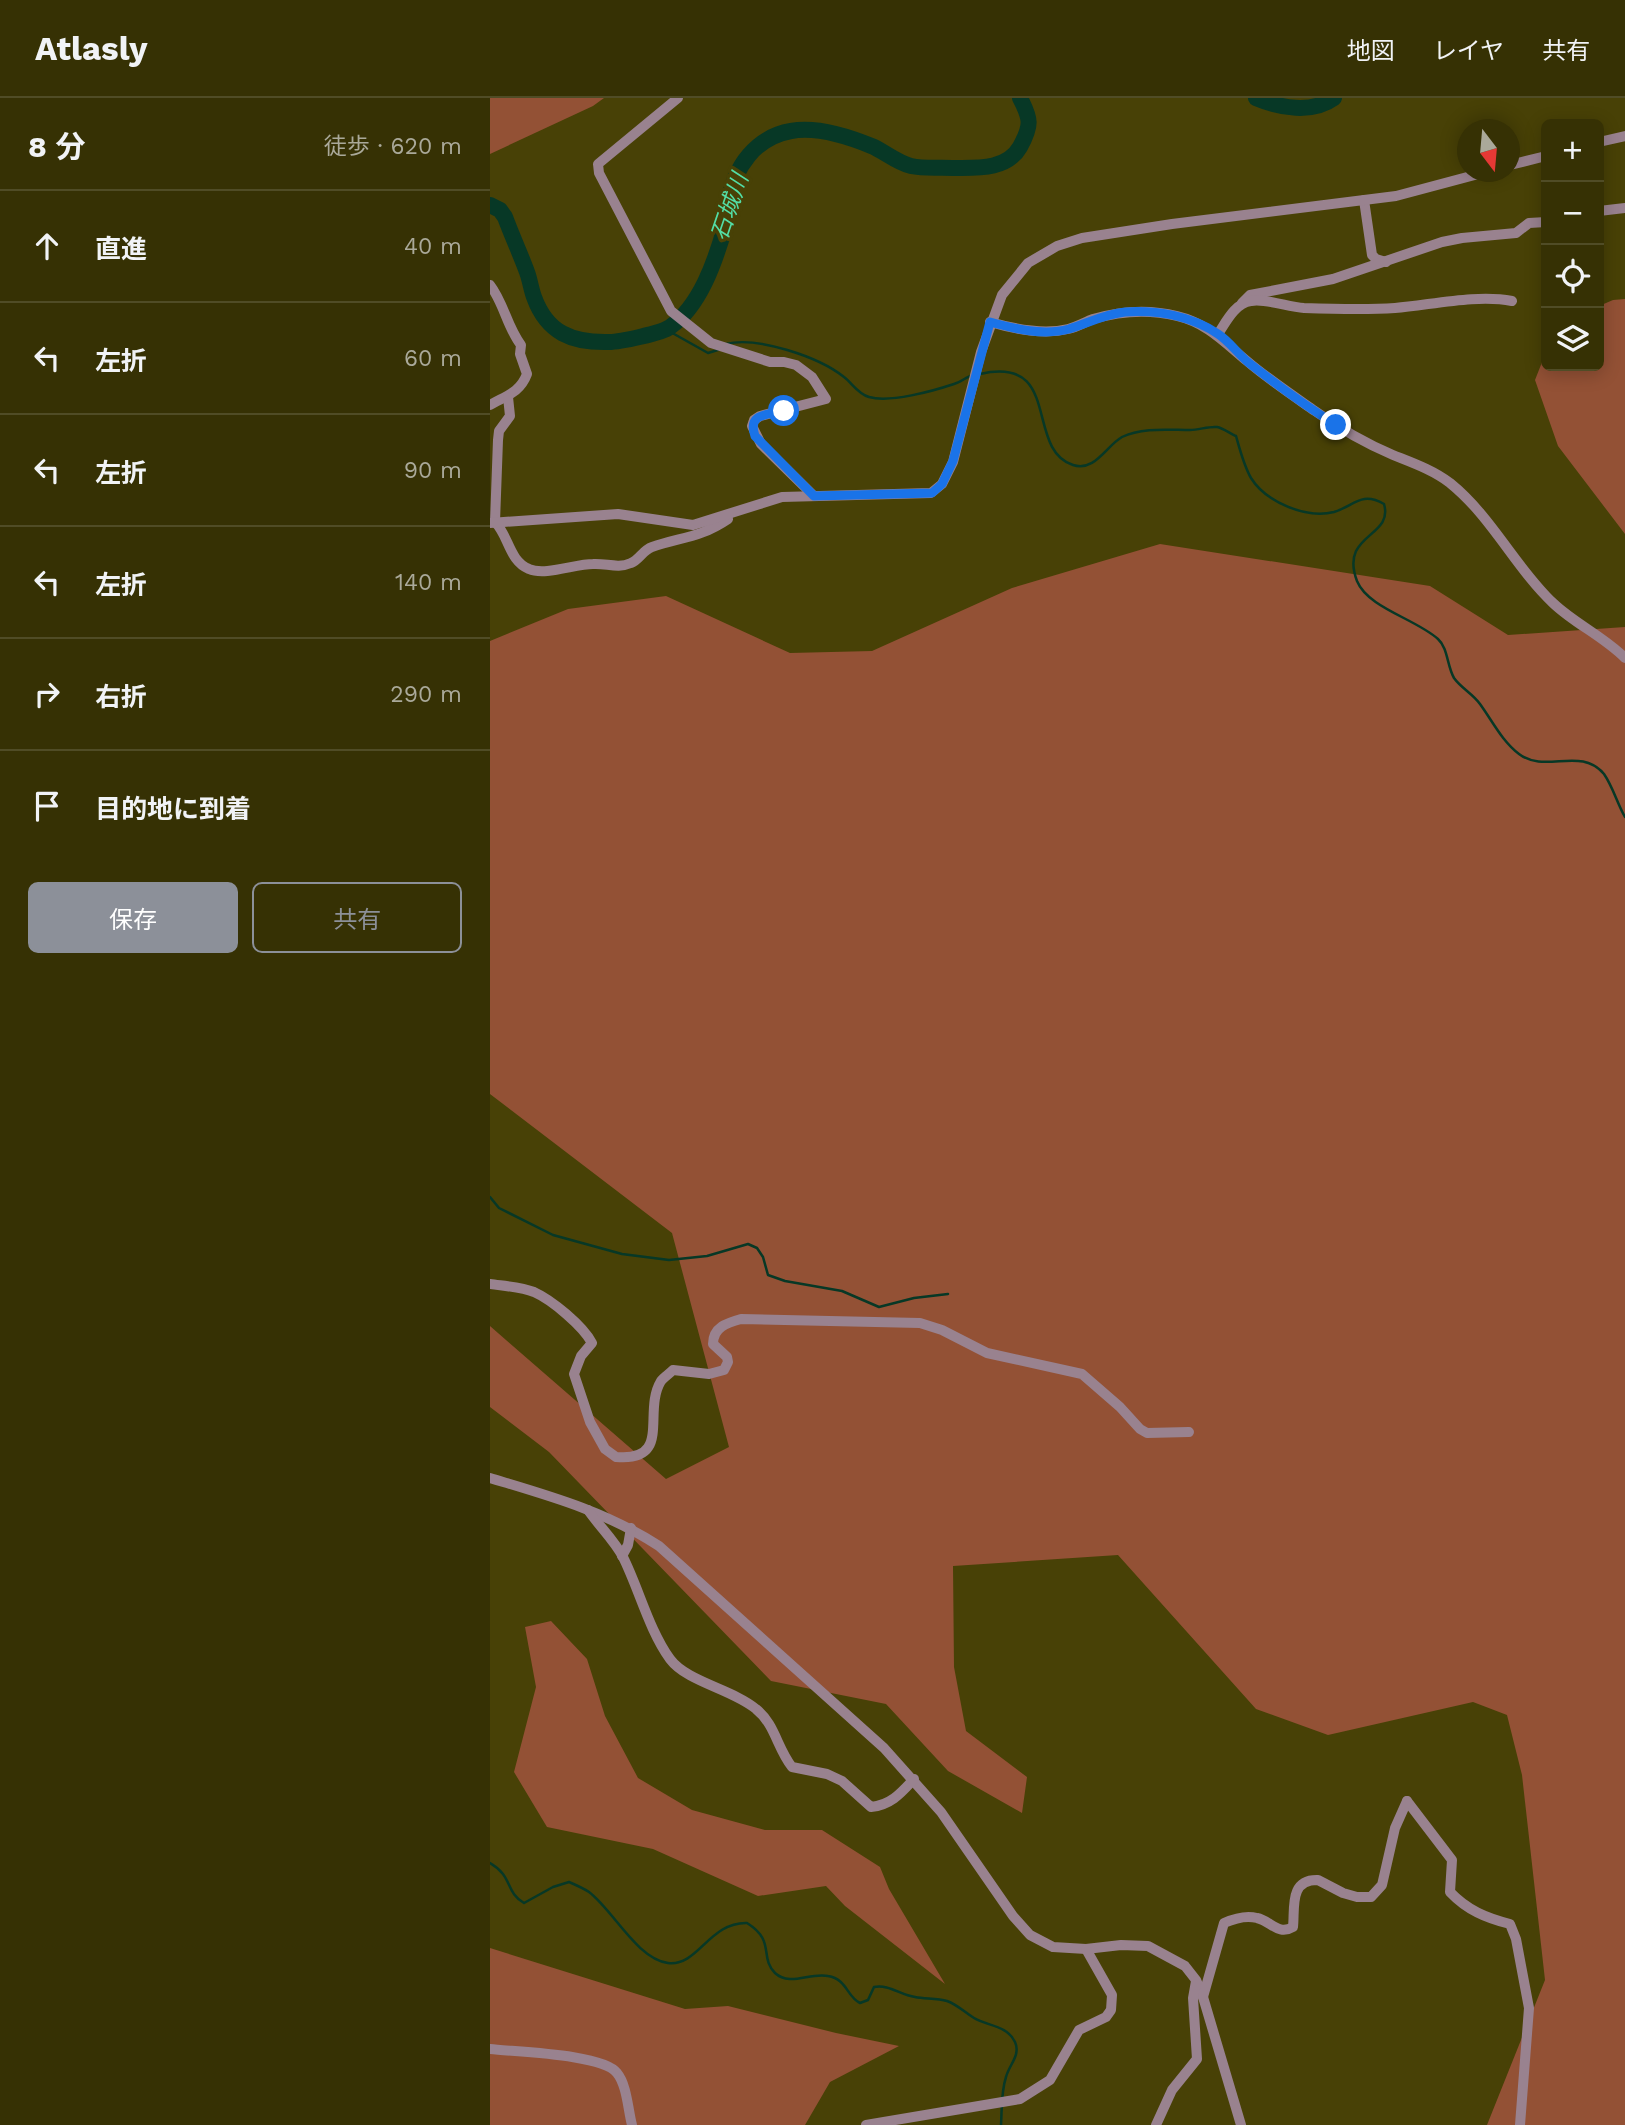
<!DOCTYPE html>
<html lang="ja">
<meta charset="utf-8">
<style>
:root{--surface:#363104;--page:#413d13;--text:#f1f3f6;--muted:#aaa99a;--line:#504c26;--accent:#8c9099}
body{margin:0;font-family:"Work Sans","Noto Sans JP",sans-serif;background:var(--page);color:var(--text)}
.controls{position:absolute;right:21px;top:21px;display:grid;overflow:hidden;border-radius:10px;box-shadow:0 4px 18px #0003}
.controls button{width:63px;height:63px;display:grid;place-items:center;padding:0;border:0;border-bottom:2px solid var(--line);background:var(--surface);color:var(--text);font:35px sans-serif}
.compass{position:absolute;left:967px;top:21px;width:63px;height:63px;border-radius:50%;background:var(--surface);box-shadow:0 4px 18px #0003;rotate:164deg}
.stop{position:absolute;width:21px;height:21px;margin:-16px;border:5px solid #1a73e8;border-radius:50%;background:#fff}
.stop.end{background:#1a73e8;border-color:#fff;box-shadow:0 2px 7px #0008}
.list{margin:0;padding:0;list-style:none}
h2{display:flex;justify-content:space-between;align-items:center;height:91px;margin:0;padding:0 28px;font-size:30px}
h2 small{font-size:23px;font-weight:400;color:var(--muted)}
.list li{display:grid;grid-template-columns:46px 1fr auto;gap:21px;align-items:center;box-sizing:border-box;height:112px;padding:0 28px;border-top:2px solid var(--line)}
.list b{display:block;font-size:26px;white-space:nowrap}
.list em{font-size:23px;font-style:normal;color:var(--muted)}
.actions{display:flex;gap:14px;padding:21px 28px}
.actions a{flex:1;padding:16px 0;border:2px solid var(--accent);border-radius:10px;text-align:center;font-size:24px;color:var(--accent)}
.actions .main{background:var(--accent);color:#fff}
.icon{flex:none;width:38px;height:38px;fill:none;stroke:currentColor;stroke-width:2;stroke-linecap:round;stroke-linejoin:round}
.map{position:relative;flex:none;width:1135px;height:2027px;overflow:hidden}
header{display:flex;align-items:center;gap:42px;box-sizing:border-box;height:98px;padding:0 35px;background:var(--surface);border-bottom:2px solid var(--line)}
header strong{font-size:33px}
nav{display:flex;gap:38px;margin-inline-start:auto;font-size:24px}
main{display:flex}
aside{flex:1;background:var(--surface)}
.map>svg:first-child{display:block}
</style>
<header>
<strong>Atlasly</strong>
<nav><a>地図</a><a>レイヤ</a><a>共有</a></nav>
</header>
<main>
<aside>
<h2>8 分<small>徒歩 · 620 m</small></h2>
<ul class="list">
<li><svg class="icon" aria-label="ahead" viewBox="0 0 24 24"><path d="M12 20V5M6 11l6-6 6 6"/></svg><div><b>直進</b></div><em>40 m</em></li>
<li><svg class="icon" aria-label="left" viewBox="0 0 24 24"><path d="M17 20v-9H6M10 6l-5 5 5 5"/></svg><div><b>左折</b></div><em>60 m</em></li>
<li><svg class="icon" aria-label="left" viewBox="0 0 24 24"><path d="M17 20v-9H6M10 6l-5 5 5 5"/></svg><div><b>左折</b></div><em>90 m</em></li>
<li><svg class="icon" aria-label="left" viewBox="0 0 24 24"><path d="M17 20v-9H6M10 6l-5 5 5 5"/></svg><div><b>左折</b></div><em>140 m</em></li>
<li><svg class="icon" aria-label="right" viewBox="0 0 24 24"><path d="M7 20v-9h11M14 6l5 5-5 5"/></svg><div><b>右折</b></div><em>290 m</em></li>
<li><svg class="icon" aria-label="arrive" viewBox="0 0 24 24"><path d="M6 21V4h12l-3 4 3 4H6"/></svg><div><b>目的地に到着</b></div></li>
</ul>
<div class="actions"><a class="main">保存</a><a>共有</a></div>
</aside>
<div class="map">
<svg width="1135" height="2027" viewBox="0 0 1135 2027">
<rect width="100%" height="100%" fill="#484106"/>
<g fill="#935135">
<polygon points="0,0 114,0 103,8 0,56"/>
<polygon points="1135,201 1135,436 1068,348 1045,282 1056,254 1056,268 1109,268 1109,208 1123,202"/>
<polygon points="670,446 940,488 1018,537 1135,529 1135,2027 997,2027 1055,1882 1032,1677 1017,1617 983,1604 838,1637 766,1611 628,1457 463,1468 464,1569 476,1633 537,1679 532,1715 458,1673 396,1606 281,1583 59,1354 0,1309 0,1228 176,1381 239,1349 182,1135 0,996 0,543 78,511 176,498 300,555 382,553 522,490"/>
<polygon points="61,1523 97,1561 115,1618 148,1680 202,1712 275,1732 332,1732 390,1769 399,1791 455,1886 355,1808 336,1788 268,1798 163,1751 57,1729 24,1674 46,1589 35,1529"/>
<polygon points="0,1850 195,1911 238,1908 346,1935 409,1948 340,1984 315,2027 0,2027"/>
</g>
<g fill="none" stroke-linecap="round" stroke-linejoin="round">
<g stroke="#073826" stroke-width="2.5">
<polyline points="177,232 218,255 231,251"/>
<path d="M236,246C267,238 329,259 354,279C362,285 368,296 379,299C400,305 443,293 464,286C471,284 476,279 483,277"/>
<path d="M490,276C573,257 534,351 583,367C605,374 616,348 632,339C652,329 679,332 700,332C709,332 719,328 727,329C733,330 741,336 746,338C750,352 754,368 761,380C776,404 816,421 844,414C864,408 871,393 894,406C904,440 849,435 867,483C878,510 926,521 948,541C958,550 957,568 964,580C971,590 983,596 990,606C1003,624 1012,643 1029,656C1055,676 1091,648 1114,676C1123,689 1127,705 1135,719"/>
<polyline points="0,1099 9,1110 63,1137 132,1156 179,1162 217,1158 258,1146 267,1150 273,1159 278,1177 295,1183 352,1193 389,1209 424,1200 458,1196"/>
<path d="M0,1765C23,1778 15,1794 34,1805L63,1789L79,1784C86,1787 93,1790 99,1794C123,1812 147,1861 178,1865C208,1869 219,1824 257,1825C286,1843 269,1859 285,1875C300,1889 320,1874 338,1878C357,1881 357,1899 370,1905L378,1902L384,1889C399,1886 410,1897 425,1899C435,1901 447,1900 457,1903C468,1907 474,1914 484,1920C497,1928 517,1927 525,1944C531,1957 519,1967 516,1979C511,1994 512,2011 511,2027"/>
</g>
<g stroke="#073826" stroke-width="16">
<path d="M766,0C790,10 822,16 844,0"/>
<path d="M0,107L10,112L15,119C22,138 30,155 37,174C40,182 41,191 44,199C57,235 82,245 119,244C130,244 172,235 180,229C210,208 225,164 235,129C238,121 237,112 239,103C244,69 266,39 301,33C327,28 360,39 384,49C396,55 408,65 421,68C435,71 450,69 464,70C487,70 517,72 530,49C542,27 541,21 530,0"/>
</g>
<g stroke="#99828f" stroke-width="10">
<polyline points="188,0 108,66 109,75 181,213 221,245 280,264 294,264 306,267 322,279 336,301 270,318 264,322 262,328 271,346 324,398"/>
<polyline points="1109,44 1135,38"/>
<polyline points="1020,67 1056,58"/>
<polyline points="874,102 882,157 886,161 896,164"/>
<polyline points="1109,113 1135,110"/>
<path d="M0,187C14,205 17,229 31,247L30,256L37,276C30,295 15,298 0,307"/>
<polyline points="752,205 760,197 843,181 952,144 972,140 1026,135 1039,125 1056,124"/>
<path d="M500,224C524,231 553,237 578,231C587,229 595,224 603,221C630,213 659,211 687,218C717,225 734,244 757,263C778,281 802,297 825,313C849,330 877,346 903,357C923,365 943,372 960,385C1002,419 1025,469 1063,505C1085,526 1113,538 1135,560"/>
<path d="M728,236C736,224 745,205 761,203C775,200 798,209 814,210C844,211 875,212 905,210C941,207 987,196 1022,203"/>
<path d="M5,424C19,438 19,463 39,471C55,478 85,466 103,466C117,465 127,471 141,465C149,462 153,452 162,449C191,439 210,440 238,421"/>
<polyline points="5,424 8,342 9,333 20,318 18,299"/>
<polyline points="0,425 128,416 203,427 292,399 441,395 452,386 463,364 491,254 512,197 538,165 567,148 592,140 682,126 906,98 996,74"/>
<path d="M0,1186C14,1188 31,1189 44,1194C62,1202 93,1228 102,1245L91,1258L84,1276L100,1324L115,1351L126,1359C183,1364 152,1314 171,1283C174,1279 179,1276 183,1272L219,1276L234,1272L238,1264L237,1259L223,1246C223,1229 237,1225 251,1221L430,1225L452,1232L497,1255L592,1276L630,1309L650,1331L657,1335L699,1334"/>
<path d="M0,1380C60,1398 115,1413 169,1448L394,1650L451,1714L523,1818L540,1837L563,1849L596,1851L631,1847L658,1848L695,1868L706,1882L713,1899L751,2027"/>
<path d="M98,1412C109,1428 124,1442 133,1459C149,1491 159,1532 180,1561C197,1584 242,1591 266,1611C285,1626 287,1650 302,1669L337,1676L352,1683L381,1709C401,1707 411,1695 424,1681"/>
<polyline points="132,1458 138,1447 141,1430"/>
<path d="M917,1703L962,1762L960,1794C977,1812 996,1820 1020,1826L1026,1841L1039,1910L1030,2027"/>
<path d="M713,1899L734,1825C743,1821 756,1817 767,1820C781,1823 788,1838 803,1829C805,1810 799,1781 828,1782L853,1795L867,1799H881L892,1787L905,1730L917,1703"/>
<path d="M0,1951C25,1954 113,1956 127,1975C137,1987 138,2012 142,2027"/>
<polyline points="376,2027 530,2001 560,1982 589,1932 616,1919 621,1912 622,1897 596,1851"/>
<polyline points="666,2027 682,1992 707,1961 703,1900 706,1883"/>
</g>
</g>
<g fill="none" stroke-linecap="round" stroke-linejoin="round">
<path stroke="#1a73e8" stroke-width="9" d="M294,313C277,317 257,315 265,338L324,398L442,395L452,386L463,363L500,224C525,231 554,238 579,231C598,225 615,216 635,214C667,212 701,218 728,236C739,243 748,256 759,265C787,287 816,308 846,327"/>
</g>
<g text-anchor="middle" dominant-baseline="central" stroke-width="7" stroke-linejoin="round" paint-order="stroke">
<g font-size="23" font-style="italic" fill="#53dea6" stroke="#484106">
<text transform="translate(240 109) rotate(-71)">石城川</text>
</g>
</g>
</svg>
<div class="controls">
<button>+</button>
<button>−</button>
<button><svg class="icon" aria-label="locate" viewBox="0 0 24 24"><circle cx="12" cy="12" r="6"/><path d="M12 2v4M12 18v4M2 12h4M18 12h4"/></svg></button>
<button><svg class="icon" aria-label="layers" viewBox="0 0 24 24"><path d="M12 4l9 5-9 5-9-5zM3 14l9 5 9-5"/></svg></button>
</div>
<svg class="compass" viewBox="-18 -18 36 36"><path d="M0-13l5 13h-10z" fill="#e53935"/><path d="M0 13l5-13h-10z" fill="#aaa99a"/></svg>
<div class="stop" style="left:294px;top:313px"></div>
<div class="stop end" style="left:846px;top:327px"></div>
</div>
</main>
